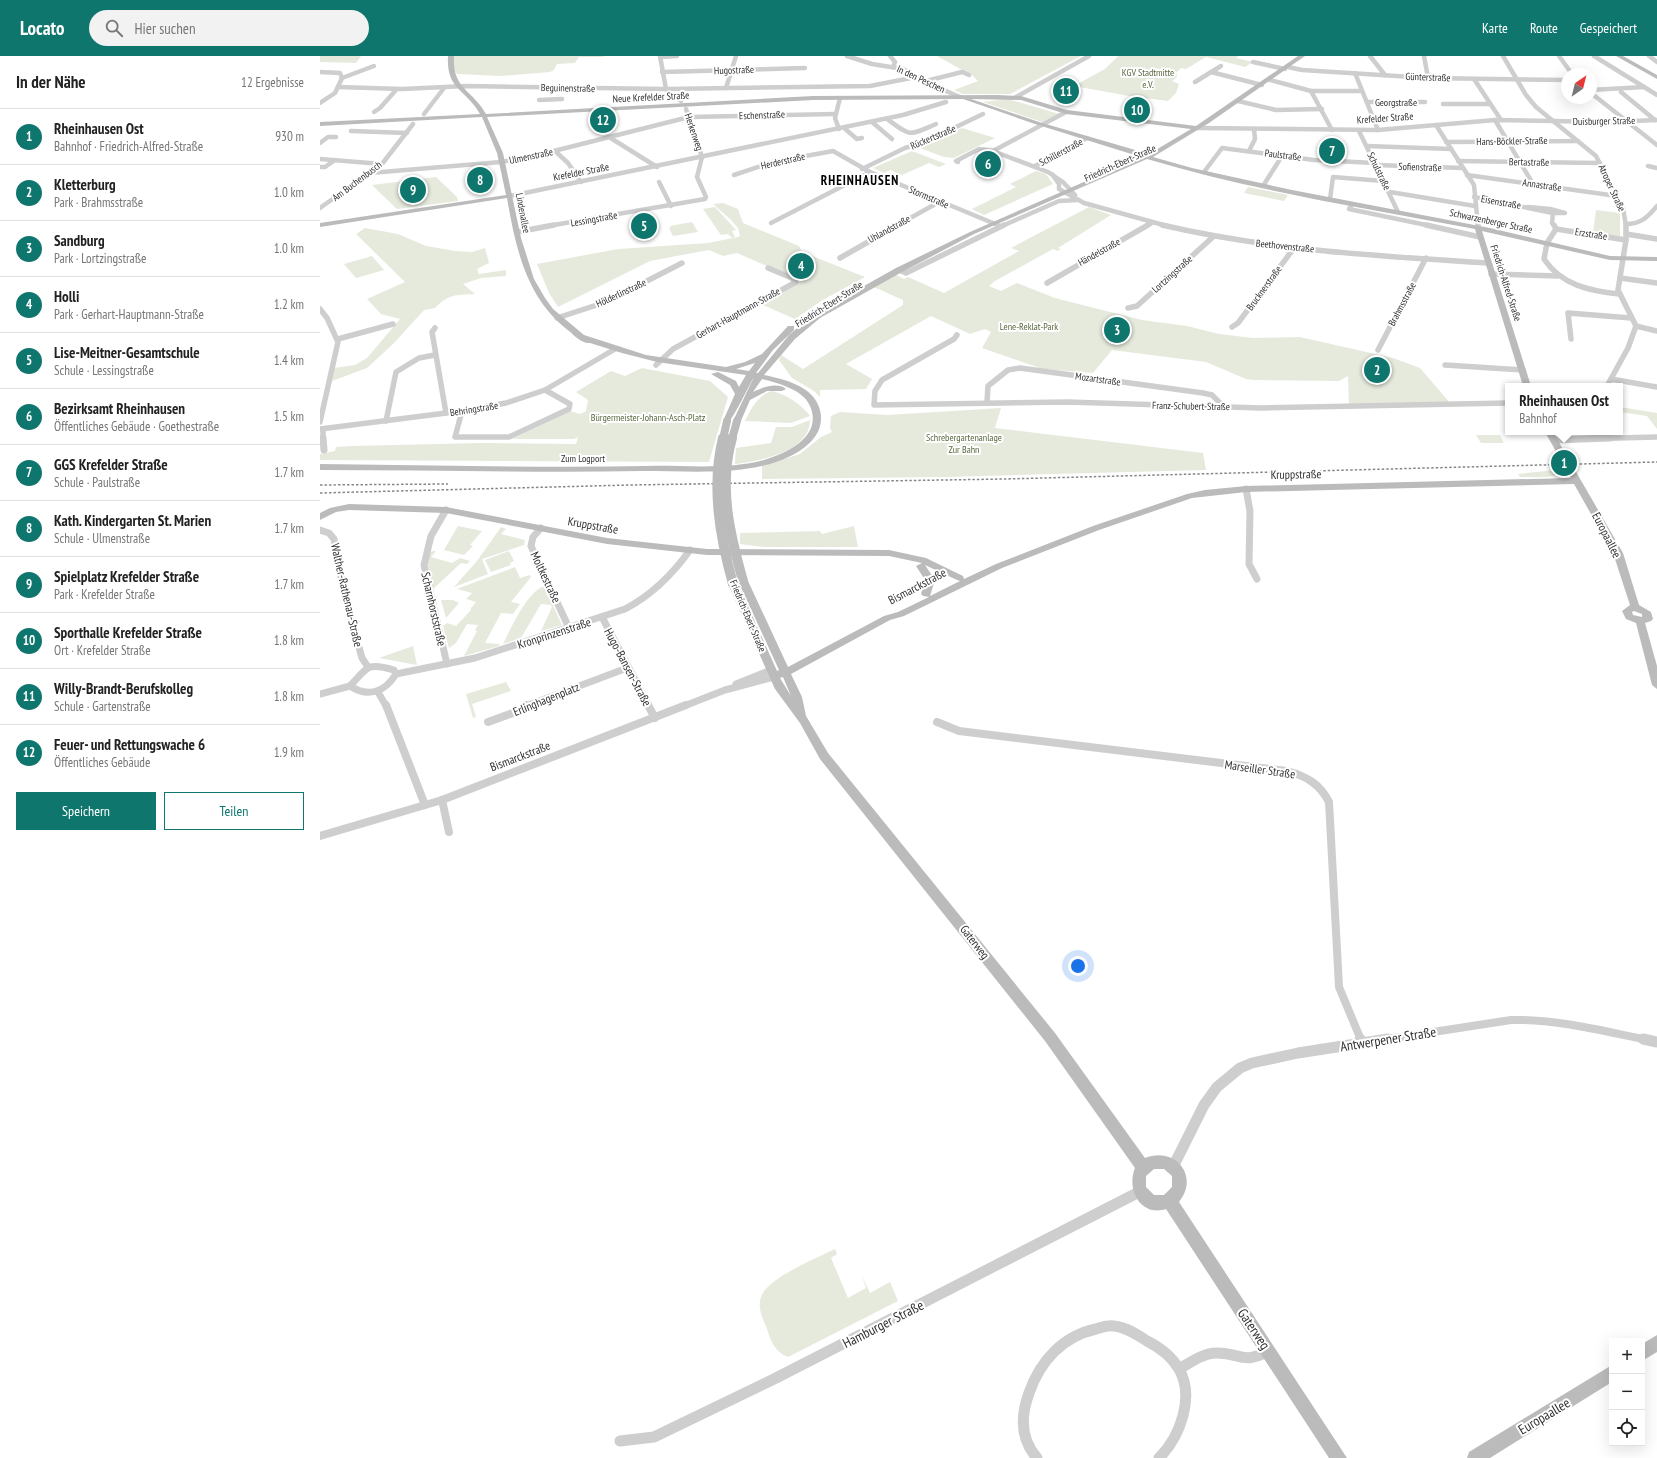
<!DOCTYPE html>
<html lang="de">
<meta charset="utf-8">
<style>
:root{--surface:#fff;--page:#f2f2f2;--text:#222;--muted:#767676;--line:#e0e0e0;--accent:#0f766e}
body{margin:0;font-family:"PT Sans Narrow",sans-serif;background:var(--page);color:var(--text)}
.controls{position:absolute;right:12px;bottom:12px;display:grid;overflow:hidden;border-radius:0px;box-shadow:0 4px 16px #0002}
.controls button{width:36px;height:36px;display:grid;place-items:center;padding:0;border:0;border-bottom:1px solid var(--line);background:var(--surface);color:var(--text);font:20px sans-serif}
.compass{position:absolute;left:1241px;top:12px;width:36px;height:36px;border-radius:50%;background:var(--surface);box-shadow:0 4px 16px #0002;rotate:35deg}
.you{position:absolute;left:758px;top:910px;width:14px;height:14px;margin:-10px;border:3px solid #fff;border-radius:50%;background:#1a73e8;box-shadow:0 0 0 6px #1a73e833}
.badge{display:grid;place-items:center;width:26px;height:26px;border-radius:50%;background:var(--accent);color:#fff;font-size:13px;font-weight:700}
.pin{position:absolute;translate:-50% -50%;border:2px solid #fff;box-shadow:0 1px 4px #0006}
.popup{position:absolute;left:1185px;top:327px;width:118px;height:52px;box-sizing:border-box;display:grid;place-content:center;border-radius:0px;background:var(--surface);filter:drop-shadow(0 1px 3px #0005);font-size:13px;white-space:nowrap;color:var(--muted)}
.popup b{font-size:15px;color:var(--text)}
.popup::after{content:'';position:absolute;left:50%;top:100%;margin-left:-8px;border:8px solid transparent;border-top-color:var(--surface)}
.list{margin:0;padding:0;list-style:none}
h2{display:flex;justify-content:space-between;align-items:center;height:52px;margin:0;padding:0 16px;font-size:17px}
h2 small{font-size:13px;font-weight:400;color:var(--muted)}
.list li{display:grid;grid-template-columns:26px 1fr auto;gap:12px;align-items:center;box-sizing:border-box;height:56px;padding:0 16px;border-top:1px solid var(--line)}
.list b{display:block;font-size:15px;white-space:nowrap}
.list p{margin:0;font-size:13px;white-space:nowrap;color:var(--muted)}
.list em{font-size:13px;font-style:normal;color:var(--muted)}
.actions{display:flex;gap:8px;padding:12px 16px}
.actions a{flex:1;padding:9px 0;border:1px solid var(--accent);border-radius:0px;text-align:center;font-size:14px;color:var(--accent)}
.actions .main{background:var(--accent);color:#fff}
.icon{flex:none;width:22px;height:22px;fill:none;stroke:currentColor;stroke-width:2;stroke-linecap:round;stroke-linejoin:round}
.map{position:relative;flex:none;width:1337px;height:1402px;overflow:hidden}
header{display:flex;align-items:center;gap:24px;box-sizing:border-box;height:56px;padding:0 20px;background:var(--accent);color:#fff}
header strong{font-size:19px}
nav{display:flex;gap:22px;margin-inline-start:auto;font-size:14px}
.search{width:280px;height:36px;background:var(--page);display:flex;align-items:center;gap:10px;box-sizing:border-box;padding:0 14px;border-radius:22px;color:var(--muted);font-size:15px}
main{display:flex}
aside{flex:1;background:var(--surface)}
.map>svg:first-child{display:block}
</style>
<header>
<strong>Locato</strong>
<div class="search"><svg class="icon" aria-label="search" viewBox="0 0 24 24"><circle cx="10" cy="10" r="6"/><path d="M15 15l6 6"/></svg>Hier suchen</div>
<nav><a>Karte</a><a>Route</a><a>Gespeichert</a></nav>
</header>
<main>
<aside>
<h2>In der Nähe<small>12 Ergebnisse</small></h2>
<ul class="list">
<li><span class="badge">1</span><div><b>Rheinhausen Ost</b><p>Bahnhof · Friedrich-Alfred-Straße</p></div><em>930 m</em></li>
<li><span class="badge">2</span><div><b>Kletterburg</b><p>Park · Brahmsstraße</p></div><em>1.0 km</em></li>
<li><span class="badge">3</span><div><b>Sandburg</b><p>Park · Lortzingstraße</p></div><em>1.0 km</em></li>
<li><span class="badge">4</span><div><b>Holli</b><p>Park · Gerhart-Hauptmann-Straße</p></div><em>1.2 km</em></li>
<li><span class="badge">5</span><div><b>Lise-Meitner-Gesamtschule</b><p>Schule · Lessingstraße</p></div><em>1.4 km</em></li>
<li><span class="badge">6</span><div><b>Bezirksamt Rheinhausen</b><p>Öffentliches Gebäude · Goethestraße</p></div><em>1.5 km</em></li>
<li><span class="badge">7</span><div><b>GGS Krefelder Straße</b><p>Schule · Paulstraße</p></div><em>1.7 km</em></li>
<li><span class="badge">8</span><div><b>Kath. Kindergarten St. Marien</b><p>Schule · Ulmenstraße</p></div><em>1.7 km</em></li>
<li><span class="badge">9</span><div><b>Spielplatz Krefelder Straße</b><p>Park · Krefelder Straße</p></div><em>1.7 km</em></li>
<li><span class="badge">10</span><div><b>Sporthalle Krefelder Straße</b><p>Ort · Krefelder Straße</p></div><em>1.8 km</em></li>
<li><span class="badge">11</span><div><b>Willy-Brandt-Berufskolleg</b><p>Schule · Gartenstraße</p></div><em>1.8 km</em></li>
<li><span class="badge">12</span><div><b>Feuer- und Rettungswache 6</b><p>Öffentliches Gebäude</p></div><em>1.9 km</em></li>
</ul>
<div class="actions"><a class="main">Speichern</a><a>Teilen</a></div>
</aside>
<div class="map">
<svg width="1337" height="1402" viewBox="0 0 1337 1402">
<rect width="100%" height="100%" fill="#fff"/>
<g fill="#e5eadd">
<polygon points="0,0 41,0 36,7 0,6"/>
<polygon points="134,0 283,0 284,1 259,1 255,7 237,8 234,14 230,16 182,20 137,18 133,12"/>
<polygon points="617,0 761,0 690,38 643,38 634,34 658,25 653,20"/>
<polygon points="798,0 919,0 916,2 933,6 925,11 886,1 866,13 861,12 856,17 857,21 852,25 859,28 856,37 848,45 809,40 754,30 785,13"/>
<polygon points="688,43 739,58 722,66 663,46"/>
<polygon points="642,72 675,82 634,102 624,101 600,92"/>
<polygon points="592,95 626,108 619,111 609,107 582,119 570,114 564,117 553,112"/>
<polygon points="716,115 726,118 733,128 664,159 652,153 696,131 690,128"/>
<polygon points="116,121 137,141 138,145 77,153 52,129"/>
<polygon points="928,131 968,139 964,145 924,137"/>
<polygon points="403,147 418,153 423,167 479,190 482,196 545,221 501,245 475,263 443,249 481,225 417,197 403,200 389,194 330,205 238,251 229,237 217,208 298,193 388,187 418,181 420,180 418,172 411,164 393,148"/>
<polygon points="395,151 416,174 412,175 415,181 412,182 408,178 401,179 383,153"/>
<polygon points="769,151 791,159 738,192 741,193 737,195 733,193 675,225 669,230 681,235 697,227 735,242 822,264 867,270 899,278 933,282 980,281 1073,302 1100,312 1131,348 1029,351 1028,320 1019,325 933,324 926,323 886,306 792,294 773,317 723,313 662,292 671,276 665,273 650,278 611,260 526,308 552,323 546,333 500,334 500,341 494,335 472,322 459,304 461,299 483,313 583,249 583,244 554,231 576,219 584,223 588,221 624,237 699,195 691,192"/>
<polygon points="1276,154 1300,157 1300,182 1273,177"/>
<polygon points="372,166 378,176 353,180 349,172 351,171 350,170"/>
<path d="M45,172L78,178L106,190L135,195L152,196L165,192L169,207L157,213L159,218L186,214V220L161,222L143,228L155,238C135,239 129,238 115,252L104,254L74,287L47,312L12,325L14,312L35,309L47,302L80,263L61,258L47,243L85,226L36,178Z"/>
<polygon points="52,200 64,214 36,222 24,208"/>
<polygon points="322,312 390,325 408,341 389,406 0,404 0,398 15,395 16,391 32,390 161,387 256,388 258,381 254,383 192,383 250,355 260,358 266,355 268,344 256,336 291,315 305,320"/>
<path d="M452,335C467,339 480,347 490,360L471,367L425,365C431,353 438,339 452,335Z"/>
<polygon points="1300,351 1337,357 1337,373 1327,360 1300,356"/>
<polygon points="681,352 675,372 883,397 886,414 625,421 442,423 442,410 480,398 501,381 512,376 510,372 511,360 520,356 567,359"/>
<path d="M490,364C490,396 439,405 415,408L416,392L451,387L456,371H472Z"/>
<polygon points="1156,379 1180,379 1184,387 1161,387"/>
<path d="M1235,414H1246V415C1238,423 1211,421 1200,421L1198,418Z"/>
<polygon points="138,470 162,475 150,489 153,490 144,499 124,494"/>
<polygon points="534,470 538,491 445,491 420,488 420,477 500,475 502,478"/>
<polygon points="181,471 186,473 181,478 205,484 204,489 162,503 168,518 134,531 157,505"/>
<path d="M114,495H116L111,501L132,507L140,502L150,505L147,508L141,507L113,533C110,521 106,509 109,496Z"/>
<polygon points="189,495 194,505 190,507 191,509 171,516 165,504"/>
<polygon points="195,511 200,522 210,519 211,521 191,546 200,548 193,558 181,557 165,587 180,588 179,590 144,600 157,575 155,574 158,569 147,568 136,587 129,592 123,570 127,567 136,570 151,554 151,552 156,546 146,543 152,537 137,533"/>
<path d="M224,530L242,569L221,575L232,551L231,549L221,548L201,582L183,588C191,572 207,536 224,530Z"/>
<polygon points="121,544 133,544 139,547 126,562"/>
<polygon points="93,590 97,609 59,602"/>
<polygon points="186,626 191,635 152,648 156,661 153,662 146,638"/>
<path d="M515,1193L517,1198L511,1202L528,1242L546,1232L542,1220L550,1237L570,1226L578,1245L468,1301C455,1296 451,1286 447,1273C443,1263 437,1252 441,1241C447,1222 497,1202 515,1193Z"/>
</g>
<g fill="none" stroke-linecap="round" stroke-linejoin="round">
<g stroke="#cecece" stroke-width="4.5">
<polyline points="340,0 346,33"/>
<polyline points="527,0 552,8 583,13 610,28 640,41"/>
<polyline points="570,0 575,6 573,11"/>
<polyline points="1050,0 1065,19"/>
<polyline points="1104,0 1108,22"/>
<polyline points="1183,0 1206,39 1216,51 1276,100 1303,152 1306,170"/>
<polyline points="1239,0 1252,18"/>
<polyline points="1274,0 1337,39"/>
<polyline points="1329,0 1337,6"/>
<polyline points="340,1 357,0"/>
<polyline points="933,6 965,13"/>
<polyline points="968,11 982,14 1108,22 1247,24"/>
<polyline points="0,16 20,17 22,22"/>
<polyline points="342,16 485,12"/>
<polyline points="891,16 942,29"/>
<polyline points="1035,17 1058,74"/>
<polyline points="22,22 54,10"/>
<polyline points="1154,23 1181,64"/>
<polyline points="950,24 991,35 1042,35"/>
<polyline points="606,25 642,16 649,19"/>
<polyline points="875,26 901,10"/>
<polyline points="18,31 82,33 146,30 346,33 550,30 596,21"/>
<polyline points="406,32 416,0"/>
<polyline points="346,33 361,45"/>
<polyline points="1271,34 1324,31"/>
<polyline points="991,35 1012,74"/>
<polyline points="1301,36 1335,64"/>
<polyline points="1271,37 1337,89"/>
<polyline points="696,41 769,0"/>
<polyline points="219,44 242,43"/>
<polyline points="918,45 956,54 1002,53"/>
<polyline points="1047,46 1105,46"/>
<polyline points="0,47 15,37 22,22"/>
<polyline points="1123,48 1170,48"/>
<polyline points="54,56 60,52 76,34"/>
<polyline points="104,58 124,32"/>
<path d="M567,63C592,81 588,80 616,68"/>
<polyline points="1175,64 1213,128"/>
<polyline points="552,66 572,83"/>
<polyline points="1116,69 1154,129 1158,170"/>
<polyline points="524,72 537,83 542,82"/>
<polyline points="877,72 1058,74 1175,64 1288,66 1337,64"/>
<polyline points="519,73 515,62 520,42"/>
<polyline points="31,75 87,77"/>
<polyline points="1039,75 1078,156"/>
<polyline points="289,81 337,111"/>
<polyline points="1126,86 1258,85"/>
<polyline points="0,87 8,81 16,81"/>
<polyline points="1047,90 1131,93"/>
<polyline points="235,95 248,107 261,126"/>
<polyline points="673,95 746,56"/>
<polyline points="929,95 935,83 934,73"/>
<polyline points="0,103 62,108"/>
<polyline points="1138,105 1280,107"/>
<polyline points="638,106 636,105 659,93 673,95 728,116 743,126 755,139"/>
<polyline points="1056,109 1143,112"/>
<polyline points="715,110 767,82"/>
<polyline points="1328,110 1337,112"/>
<polyline points="0,111 5,111 15,104"/>
<polyline points="542,113 585,92 607,85 663,58"/>
<polyline points="884,116 902,92 994,104 1055,107"/>
<polyline points="50,117 181,106 222,98 369,61 515,58"/>
<polyline points="732,118 739,128 739,133 764,147 847,170"/>
<polyline points="414,119 453,106 513,95 550,116 680,170"/>
<polyline points="1147,119 1297,140"/>
<polyline points="339,126 351,150"/>
<polyline points="943,130 962,100"/>
<polyline points="1070,136 1155,150"/>
<polyline points="190,140 583,59 626,46"/>
<polyline points="1154,141 1233,157 1245,157 1230,153 1208,151"/>
<polyline points="1010,143 1013,121 1063,125"/>
<polyline points="1032,148 1029,153 1111,170"/>
<polyline points="0,152 62,108 93,68"/>
<polyline points="1233,157 1232,167 1234,170"/>
<polyline points="451,167 550,116"/>
<path d="M1306,168C1321,168 1328,161 1337,150"/>
<polyline points="228,170 385,143 386,141 377,121 382,101 366,53"/>
<polyline points="576,170 619,146"/>
<polyline points="682,170 739,145 757,144"/>
<polyline points="826,170 832,167"/>
</g>
<g stroke="#cecece" stroke-width="5.5">
<path d="M842,169C949,194 1058,200 1167,207"/>
<polyline points="1106,169 1160,181"/>
<polyline points="1158,169 1158,172"/>
<polyline points="1234,169 1236,173"/>
<path d="M1236,173L1227,187L1224,203C1241,229 1270,235 1299,238"/>
<polyline points="1236,173 1306,184"/>
<polyline points="197,176 234,169"/>
<polyline points="1306,178 1337,183"/>
<polyline points="520,202 578,169"/>
<polyline points="579,214 586,217 684,169"/>
<polyline points="1171,218 1238,220"/>
<polyline points="1300,222 1337,227"/>
<polyline points="727,227 828,169"/>
<polyline points="808,252 817,250 894,180"/>
<polyline points="0,253 7,262 18,286 0,366"/>
<polyline points="237,262 286,246 362,207"/>
<polyline points="1316,270 1337,275"/>
<polyline points="912,271 918,267 974,192"/>
<polyline points="115,272 112,276 126,357"/>
<polyline points="637,279 634,283 562,324 555,335 554,349 747,346 941,352 1188,347"/>
<polyline points="18,283 73,268"/>
<polyline points="1251,283 1248,257 1311,262"/>
<polyline points="1058,294 1106,202"/>
<polyline points="336,309 353,293 476,226 472,222 448,212"/>
<polyline points="1125,309 1203,314"/>
<polyline points="1291,323 1337,331"/>
<polyline points="1225,330 1282,330"/>
<polyline points="1287,330 1308,292 1316,270 1298,234 1306,184 1306,169"/>
<polyline points="667,346 668,330 688,314 700,312 883,337 892,339 904,351"/>
<polyline points="142,355 135,381 189,381 249,353 250,348 225,334"/>
<polyline points="66,365 76,316 99,302 115,299"/>
<polyline points="0,373 142,355 186,347 225,334 295,293"/>
<polyline points="3,373 3,383"/>
<polyline points="1255,383 1337,381"/>
</g>
<g stroke="#cecece" stroke-width="7">
<polyline points="3,382 4,394"/>
<polyline points="1234,384 1290,382"/>
<polyline points="926,433 930,455 929,508 937,523"/>
<polyline points="126,454 111,480 104,509 127,608"/>
<polyline points="221,472 213,481 211,490 249,572"/>
<polyline points="0,474 9,477 14,483 25,542 42,602 48,611"/>
<polyline points="282,561 329,650"/>
<path d="M76,618L155,602L305,553C332,539 352,519 370,494"/>
<polyline points="416,628 451,614"/>
<path d="M30,630C48,611 47,606 74,614L76,618"/>
<path d="M30,630C48,642 65,636 76,618"/>
<polyline points="58,636 66,650"/>
<polyline points="0,638 30,630"/>
<polyline points="206,650 307,612"/>
<polyline points="364,650 405,634 454,621"/>
</g>
<g stroke="#cecece" stroke-width="8">
<polyline points="66,649 105,749"/>
<polyline points="328,649 335,662"/>
<polyline points="168,666 207,652 206,649"/>
<path d="M617,666L639,675L967,715C986,720 1000,728 1009,746L1019,931L1041,984"/>
<polyline points="122,744 129,776"/>
<polyline points="0,780 122,744 366,649"/>
<path d="M1061,984L1191,964C1238,963 1282,975 1328,984"/>
</g>
<g stroke="#cecece" stroke-width="11">
<polyline points="1040,983 1042,987"/>
<polyline points="1323,983 1337,986"/>
<polyline points="853,1111 884,1049 897,1031 920,1012 932,1007 978,997 1068,983"/>
<path d="M859,1313C871,1306 883,1297 897,1297C922,1297 921,1309 949,1295"/>
<polyline points="300,1385 334,1381 456,1322 821,1135"/>
<path d="M717,1402C700,1383 701,1359 709,1337C720,1305 743,1280 776,1273C782,1271 788,1269 794,1270C806,1271 818,1279 827,1285C839,1291 852,1301 859,1313C875,1341 860,1381 839,1402"/>
</g>
<g fill="#bbb" fill-rule="evenodd">
<path d="M128,0H134C132,33 152,33 166,58L493,40L677,39L701,40L747,54L876,70L978,0H985L889,67L833,101L872,112L972,134L1170,172L1290,200L1337,201V205L1290,204L1162,175L1211,330H1203L1155,173C1045,152 934,135 827,103L654,178L582,216L500,262L475,283L444,319C464,323 492,330 499,351C510,383 474,401 450,408C410,419 365,415 323,415C216,417 108,414 0,414V408C109,409 218,412 327,410C363,409 409,414 444,404C468,397 503,380 490,350C483,333 457,327 442,323L433,336C442,331 458,326 466,333L462,335H447L430,344L420,367H414L413,365L434,321C429,329 412,366 407,367L403,365L415,338L410,329L391,318L398,316L416,325L419,331L426,319L337,306L302,297L270,287C262,288 255,280 249,275C206,242 196,193 187,142L0,171V167L186,139L177,97L162,61L0,70V66L160,58C146,33 126,34 128,0ZM643,43L715,68L821,101L650,176L576,212L494,258L469,279L438,317H436L453,294L474,274V270H468L442,298L425,306L406,311L326,299L264,279L233,253L225,242L214,223L201,182L183,97L167,61L493,44ZM651,43L701,44L746,58L871,73L829,98L719,66ZM435,307L429,315L416,313Z"/>
<polygon points="1296,0 1303,0 1337,19 1337,23"/>
<path d="M1225,376H1233L1303,497L1319,549L1331,556L1333,563L1331,565L1325,567L1337,610V633L1332,629L1316,567L1306,563L1302,555L1310,549L1293,497L1254,428L926,436L872,442L779,474L682,512L584,560L570,564L471,618L482,641L486,660L508,697L735,977L825,1102C855,1090 880,1120 859,1146L1027,1402H1009L846,1153C821,1161 806,1134 815,1112L725,985L500,703L480,667L455,633L408,528L413,525L418,528L457,615L459,614L418,525L420,523H426L428,525L468,611L564,560L578,556L609,541L603,540L601,538L605,524L596,510L602,507L569,500L387,499L287,488L126,457L29,454L16,456L0,464V457L10,452L29,448L126,451L287,482L387,493L569,494L606,502L643,520L644,523L676,508L773,470L867,438L885,434L926,430L1251,422ZM605,509L637,524L640,525L610,540L615,524ZM1314,555L1322,558V561L1313,559L1312,556ZM463,621L471,640L460,622ZM834,1113H844L852,1120V1131L844,1139H834L826,1131V1120Z"/>
<polygon points="1337,1279 1337,1296 1322,1305 1322,1288"/>
<polygon points="1292,1309 1292,1326 1170,1402 1147,1402 1149,1396"/>
</g>
<g stroke="#868686" stroke-width="1.5" stroke-dasharray="2.5 2" stroke-linecap="butt">
<polyline points="0,429 128,428"/>
<polyline points="0,437 310,429 685,423 1337,406"/>
</g>
<g stroke="#bbb" stroke-width="8">
<polyline points="403,383 407,365"/>
<polyline points="412,383 417,365"/>
</g>
<g stroke="#bbb" stroke-width="10">
<path d="M403,382C391,431 400,481 413,528"/>
<path d="M412,382C398,430 410,479 423,525"/>
</g>
</g>
<g text-anchor="middle" dominant-baseline="central" stroke-width="4" stroke-linejoin="round" paint-order="stroke">
<g font-size="10" fill="#313131" stroke="#fff">
<text transform="translate(414 14) rotate(-2)">Hugostraße</text>
<text transform="translate(1108 21) rotate(2)">Günterstraße</text>
<text transform="translate(601 23) rotate(25)">In den Peschen</text>
<text transform="translate(248 32) rotate(1)">Beguinenstraße</text>
<text transform="translate(331 41) rotate(-3)">Neue Krefelder Straße</text>
<text x="1076" y="46">Georgstraße</text>
<text transform="translate(442 59) rotate(-2)">Eschenstraße</text>
<text transform="translate(1065 62) rotate(-4)">Krefelder Straße</text>
<text transform="translate(1284 65) rotate(-1)">Duisburger Straße</text>
<text transform="translate(374 76) rotate(71)">Herkenweg</text>
<text transform="translate(613 81) rotate(-23)">Rückertstraße</text>
<text transform="translate(1192 85) rotate(-1)">Hans-Böckler-Straße</text>
<text transform="translate(741 96) rotate(-28)">Schillerstraße</text>
<text transform="translate(963 99) rotate(7)">Paulstraße</text>
<text transform="translate(211 100) rotate(-12)">Ulmenstraße</text>
<text transform="translate(463 105) rotate(-13)">Herderstraße</text>
<text transform="translate(1209 106) rotate(1)">Bertastraße</text>
<text transform="translate(800 107) rotate(-24)">Friedrich-Ebert-Straße</text>
<text transform="translate(1100 111) rotate(2)">Sofienstraße</text>
<text transform="translate(1059 115) rotate(64)">Schulstraße</text>
<text transform="translate(261 116) rotate(-11)">Krefelder Straße</text>
<text transform="translate(37 125) rotate(-37)">Am Buchenbusch</text>
<text transform="translate(1222 129) rotate(8)">Annastraße</text>
<text transform="translate(1292 132) rotate(65)">Atroper Straße</text>
<text transform="translate(609 141) rotate(23)">Stormstraße</text>
<text transform="translate(1181 146) rotate(10)">Eisenstraße</text>
<text transform="translate(203 157) rotate(79)">Lindenallee</text>
<text transform="translate(274 163) rotate(-10)">Lessingstraße</text>
<text transform="translate(1171 165) rotate(12)">Schwarzenberger Straße</text>
<text transform="translate(569 173) rotate(-29)">Uhlandstraße</text>
<text transform="translate(1271 178) rotate(9)">Erzstraße</text>
<text transform="translate(965 190) rotate(6)">Beethovenstraße</text>
<text transform="translate(779 196) rotate(-29)">Händelstraße</text>
<text transform="translate(852 218) rotate(-42)">Lortzingstraße</text>
<text transform="translate(1186 227) rotate(72)">Friedrich-Alfred-Straße</text>
<text transform="translate(944 232) rotate(-54)">Brucknerstraße</text>
<text transform="translate(301 237) rotate(-25)">Hölderlinstraße</text>
<text transform="translate(509 248) rotate(-32)">Friedrich-Ebert-Straße</text>
<text transform="translate(1082 248) rotate(-62)">Brahmsstraße</text>
<text transform="translate(418 257) rotate(-29)">Gerhart-Hauptmann-Straße</text>
<text transform="translate(778 323) rotate(8)">Mozartstraße</text>
<text transform="translate(871 350) rotate(1)">Franz-Schubert-Straße</text>
<text transform="translate(154 353) rotate(-9)">Behringstraße</text>
<text x="263" y="402">Zum Logport</text>
<text transform="translate(428 560) rotate(67)">Friedrich-Ebert-Straße</text>
</g>
<g font-size="10" fill="#596a40" stroke="#fff">
<text x="828" y="16">KGV Stadtmitte<tspan x="828" dy="12">e.V.</tspan></text>
<text x="709" y="270">Lene-Reklat-Park</text>
<text x="328" y="361">Bürgermeister-Johann-Asch-Platz</text>
<text x="644" y="381">Schrebergartenanlage<tspan x="644" dy="12">Zur Bahn</tspan></text>
</g>
<g font-size="12" fill="#313131" stroke="#fff">
<text transform="translate(976 418) rotate(-1)">Kruppstraße</text>
<text transform="translate(273 469) rotate(10)">Kruppstraße</text>
<text transform="translate(1287 479) rotate(63)">Europaallee</text>
<text transform="translate(226 521) rotate(65)">Moltkestraße</text>
<text transform="translate(597 530) rotate(-28)">Bismarckstraße</text>
<text transform="translate(27 539) rotate(77)">Walther-Rathenau-Straße</text>
<text transform="translate(114 553) rotate(77)">Scharnhorststraße</text>
<text transform="translate(234 577) rotate(-18)">Kronprinzenstraße</text>
<text transform="translate(308 611) rotate(62)">Hugo-Bansen-Straße</text>
<text transform="translate(226 643) rotate(-22)">Erlinghagenplatz</text>
<text transform="translate(200 700) rotate(-21)">Bismarckstraße</text>
<text transform="translate(940 713) rotate(8)">Marseiller Straße</text>
<text transform="translate(655 886) rotate(52)">Gaterweg</text>
</g>
<g font-size="13" font-weight="bold" letter-spacing="1" fill="#000" stroke="#fff">
<text x="540" y="124">RHEINHAUSEN</text>
</g>
<g font-size="14" fill="#313131" stroke="#fff">
<text transform="translate(1068 983) rotate(-9)">Antwerpener Straße</text>
<text transform="translate(563 1268) rotate(-27)">Hamburger Straße</text>
<text transform="translate(934 1273) rotate(56)">Gaterweg</text>
<text transform="translate(1224 1360) rotate(-31)">Europaallee</text>
</g>
</g>
</svg>
<div class="controls">
<button>+</button>
<button>−</button>
<button><svg class="icon" aria-label="locate" viewBox="0 0 24 24"><circle cx="12" cy="12" r="6"/><path d="M12 2v4M12 18v4M2 12h4M18 12h4"/></svg></button>
</div>
<svg class="compass" viewBox="-18 -18 36 36"><path d="M0-13l5 13h-10z" fill="#e53935"/><path d="M0 13l5-13h-10z" fill="#767676"/></svg>
<div class="you"></div>
<div class="pin badge" style="left:1244px;top:407px">1</div>
<div class="popup"><b>Rheinhausen Ost</b>Bahnhof</div>
<div class="pin badge" style="left:1057px;top:314px">2</div>
<div class="pin badge" style="left:797px;top:274px">3</div>
<div class="pin badge" style="left:481px;top:210px">4</div>
<div class="pin badge" style="left:324px;top:170px">5</div>
<div class="pin badge" style="left:668px;top:108px">6</div>
<div class="pin badge" style="left:1012px;top:95px">7</div>
<div class="pin badge" style="left:160px;top:124px">8</div>
<div class="pin badge" style="left:93px;top:134px">9</div>
<div class="pin badge" style="left:817px;top:54px">10</div>
<div class="pin badge" style="left:746px;top:35px">11</div>
<div class="pin badge" style="left:283px;top:64px">12</div>
</div>
</main>
